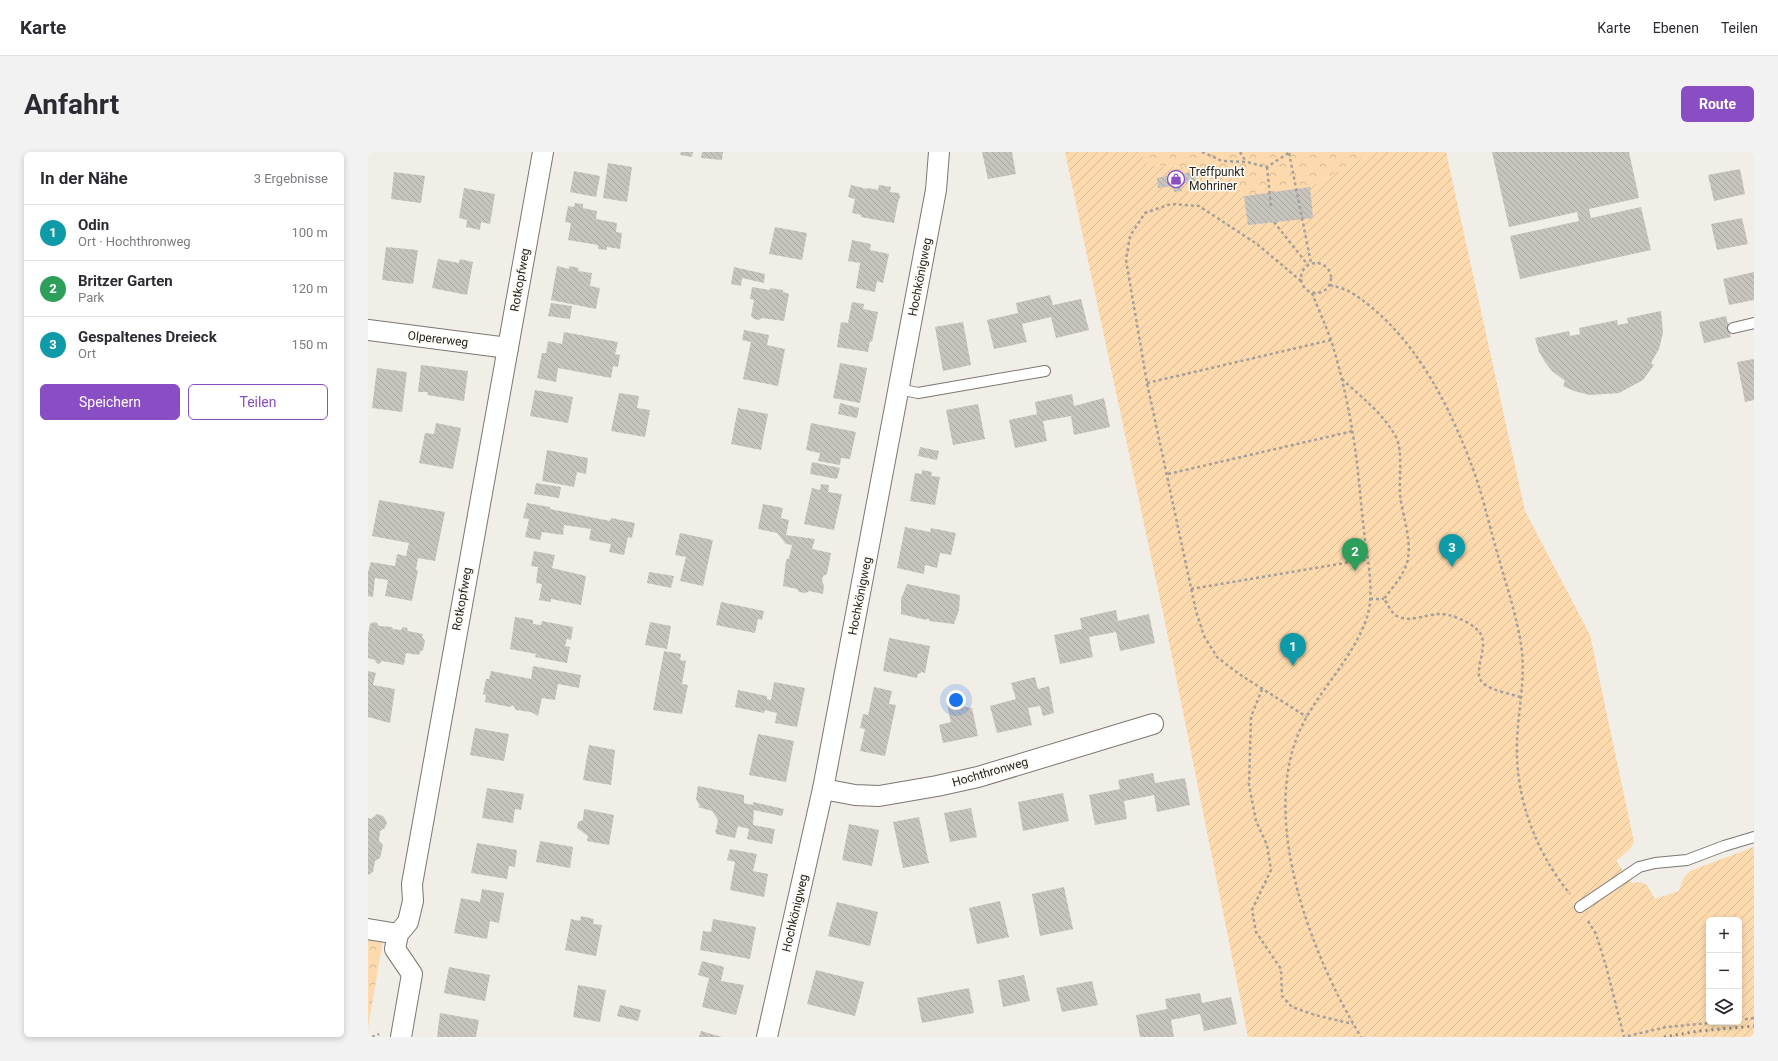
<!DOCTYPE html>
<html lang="de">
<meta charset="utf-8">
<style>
:root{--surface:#fff;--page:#f2f2f3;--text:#2b2b33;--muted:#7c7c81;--line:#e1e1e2;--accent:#8a4ec4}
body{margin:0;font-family:Roboto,sans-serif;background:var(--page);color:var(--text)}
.controls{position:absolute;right:12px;bottom:12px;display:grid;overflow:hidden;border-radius:6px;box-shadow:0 2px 6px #0003}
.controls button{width:36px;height:36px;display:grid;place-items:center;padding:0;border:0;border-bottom:1px solid var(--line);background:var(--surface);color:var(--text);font:20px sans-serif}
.you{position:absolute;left:588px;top:548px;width:14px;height:14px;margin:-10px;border:3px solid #fff;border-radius:50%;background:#1a73e8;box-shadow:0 0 0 6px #1a73e833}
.badge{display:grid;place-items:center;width:26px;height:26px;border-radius:50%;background:var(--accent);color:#fff;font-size:13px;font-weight:700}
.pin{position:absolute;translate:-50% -33px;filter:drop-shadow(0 1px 2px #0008)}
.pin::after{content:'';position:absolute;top:21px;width:14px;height:12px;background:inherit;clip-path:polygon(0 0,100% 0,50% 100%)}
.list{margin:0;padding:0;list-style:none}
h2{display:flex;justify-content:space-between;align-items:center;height:52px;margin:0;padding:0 16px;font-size:17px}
h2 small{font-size:13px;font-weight:400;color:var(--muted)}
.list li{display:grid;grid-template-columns:26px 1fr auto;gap:12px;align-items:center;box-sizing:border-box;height:56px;padding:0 16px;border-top:1px solid var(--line)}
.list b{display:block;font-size:15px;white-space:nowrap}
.list p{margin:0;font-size:13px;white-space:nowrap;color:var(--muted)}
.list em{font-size:13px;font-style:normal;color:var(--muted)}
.actions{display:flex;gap:8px;padding:12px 16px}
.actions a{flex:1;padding:9px 0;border:1px solid var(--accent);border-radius:6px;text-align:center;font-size:14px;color:var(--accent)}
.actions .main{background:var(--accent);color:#fff}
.icon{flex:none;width:22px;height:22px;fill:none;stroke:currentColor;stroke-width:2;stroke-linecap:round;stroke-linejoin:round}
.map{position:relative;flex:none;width:1386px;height:885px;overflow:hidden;border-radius:6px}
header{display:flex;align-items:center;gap:24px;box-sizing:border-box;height:56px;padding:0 20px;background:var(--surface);border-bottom:1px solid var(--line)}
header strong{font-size:19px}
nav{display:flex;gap:22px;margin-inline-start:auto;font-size:14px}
.intro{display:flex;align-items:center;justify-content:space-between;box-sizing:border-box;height:96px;padding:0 24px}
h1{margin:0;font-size:28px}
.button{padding:10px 18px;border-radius:6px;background:var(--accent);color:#fff;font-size:14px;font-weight:700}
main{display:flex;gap:24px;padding:0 24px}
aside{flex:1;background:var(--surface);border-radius:6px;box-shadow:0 2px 6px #0003}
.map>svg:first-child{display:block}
</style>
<header>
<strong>Karte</strong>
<nav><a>Karte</a><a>Ebenen</a><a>Teilen</a></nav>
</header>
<div class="intro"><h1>Anfahrt</h1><a class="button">Route</a></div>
<main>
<aside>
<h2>In der Nähe<small>3 Ergebnisse</small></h2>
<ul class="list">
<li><span class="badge" style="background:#0f9aa8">1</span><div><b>Odin</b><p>Ort · Hochthronweg</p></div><em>100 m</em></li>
<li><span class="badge" style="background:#2e9e5b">2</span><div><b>Britzer Garten</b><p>Park</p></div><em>120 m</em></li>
<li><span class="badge" style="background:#0f9aa8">3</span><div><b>Gespaltenes Dreieck</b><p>Ort</p></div><em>150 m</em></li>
</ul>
<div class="actions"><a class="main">Speichern</a><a>Teilen</a></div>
</aside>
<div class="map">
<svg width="1386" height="885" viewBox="0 0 1386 885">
<defs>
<pattern id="park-crowns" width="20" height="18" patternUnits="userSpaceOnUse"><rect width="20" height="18" fill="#fcdaae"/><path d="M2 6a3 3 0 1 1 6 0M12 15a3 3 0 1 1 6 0" fill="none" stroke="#d8bb95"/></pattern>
<pattern id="garden-furrows" width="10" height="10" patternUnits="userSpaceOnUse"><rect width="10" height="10" fill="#fcdaae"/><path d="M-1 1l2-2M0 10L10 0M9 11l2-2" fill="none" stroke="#d8bb95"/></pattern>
<pattern id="building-back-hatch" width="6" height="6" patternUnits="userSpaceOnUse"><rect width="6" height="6" fill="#c7c3bd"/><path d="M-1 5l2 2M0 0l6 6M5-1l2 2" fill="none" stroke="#aba7a2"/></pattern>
</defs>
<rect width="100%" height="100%" fill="#f1ede7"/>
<g fill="url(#park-crowns)">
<polygon points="771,0 1006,0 942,35 876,44 858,18 781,13"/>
<polygon points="0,785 15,788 0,876"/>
</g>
<path fill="url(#garden-furrows)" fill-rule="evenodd" d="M697,0H771L781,13L858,18L876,44L942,35L1006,0H1078L1157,359L1222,483L1266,690L1262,697L1248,709L1264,731L1272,730L1279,733L1287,747L1311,739L1316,725L1322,719L1386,695V885H880L799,480ZM1341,768H1371V870H1341Z"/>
<g fill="url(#building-back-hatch)">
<polygon points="313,0 325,0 324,5 312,3"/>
<polygon points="334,0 355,0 354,8 333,6"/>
<polygon points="614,0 644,0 648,22 620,27"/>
<polygon points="1124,0 1261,0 1271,46 1221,57 1223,66 1273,55 1283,98 1152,127 1142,84 1211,69 1209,60 1141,75"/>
<polygon points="240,11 264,15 259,50 235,46"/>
<polygon points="810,17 811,22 826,20 828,29 813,32 814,39 806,40 805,34 790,36 789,26 804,23 803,19"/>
<polygon points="1372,17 1377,42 1346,49 1340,23"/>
<polygon points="206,19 232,24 228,45 202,40"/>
<polygon points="26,20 57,24 53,51 23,47"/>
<polygon points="483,33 499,37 500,36 510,38 511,33 523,35 522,40 531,41 532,45 530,50 526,71 493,65 493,63 484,61 487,47 480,45"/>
<polygon points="942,35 945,66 880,73 876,44"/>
<polygon points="96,36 127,42 122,72 113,70 112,78 98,75 99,68 91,66"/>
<polygon points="207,51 215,52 215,56 229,59 228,67 249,71 248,80 254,81 252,97 239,95 239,98 230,97 230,93 200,88 203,71 197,70 200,54 206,55"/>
<polygon points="1374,66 1380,92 1349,98 1343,72"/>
<polygon points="407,75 439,81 434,108 401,102"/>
<polygon points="484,88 503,92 502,98 521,102 515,131 509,129 507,140 488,136 492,111 480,109"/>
<polygon points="18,95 50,98 45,132 14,128"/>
<polygon points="70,107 91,111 92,107 105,110 99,143 64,136"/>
<polygon points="189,114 201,117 201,114 211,116 210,119 224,121 222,134 232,136 228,157 183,148"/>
<polygon points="366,115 397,122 396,131 374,126 373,134 363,132"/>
<polygon points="1386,120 1386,148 1361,153 1355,127"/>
<polygon points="384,135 402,138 402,136 415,138 415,140 421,142 416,169 394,166 391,168 386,167 383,164 386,148 382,147"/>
<polygon points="682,143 685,153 713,147 721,178 688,186 683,165 654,172 659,190 626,197 619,168 650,161 648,151"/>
<polygon points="484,150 496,152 495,157 510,160 504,190 502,189 500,200 469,195 473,170 480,171"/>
<polygon points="183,151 204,154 202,167 180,164"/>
<polygon points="1293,159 1295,181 1291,197 1283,211 1286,213 1275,228 1251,241 1222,243 1206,239 1195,234 1197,229 1184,219 1177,210 1171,200 1167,186 1201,179 1202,184 1212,182 1211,176 1249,168 1250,173 1260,171 1259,166"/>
<polygon points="1358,164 1363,185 1336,191 1331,170"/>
<polygon points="595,170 603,213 575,219 567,175"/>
<polygon points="376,178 401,183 399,193 417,197 410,234 375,227 383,190 374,188"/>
<polygon points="196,180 250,190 247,202 252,203 250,215 245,214 243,226 190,216 188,230 169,226 174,201 178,201 180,189 194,192"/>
<polygon points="1386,207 1386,248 1377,250 1369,210"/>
<polygon points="472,211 499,216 492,251 465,246"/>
<polygon points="53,213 100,219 96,249 59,243 60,240 50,240"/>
<polygon points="9,216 39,220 34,260 4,256"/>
<polygon points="167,238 205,245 200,271 162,264"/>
<polygon points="251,241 271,244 269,256 282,258 277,285 243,279"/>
<polygon points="704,242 706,254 736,246 742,275 706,283 703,264 675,269 679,289 647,296 641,268 669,262 667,250"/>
<polygon points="472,251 491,256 489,266 470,262"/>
<polygon points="610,252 617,287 585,293 578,258"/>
<polygon points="370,256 400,262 393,298 363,292"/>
<polygon points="68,271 93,276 85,317 51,311 57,281 66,282"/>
<polygon points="443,271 488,280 482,307 473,306 472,313 450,309 452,301 438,298"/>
<polygon points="552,295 571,299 569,308 550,304"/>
<polygon points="179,298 220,306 218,322 209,320 206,335 174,329"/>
<polygon points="444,310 472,316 469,327 442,322"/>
<polygon points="554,318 564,320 563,324 572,325 567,353 542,349 547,321 554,322"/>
<polygon points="168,331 193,335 191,346 166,342"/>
<polygon points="453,332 461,333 460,340 474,342 466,378 436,372 444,336 452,338"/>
<polygon points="11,348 77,360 67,409 50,406 48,418 50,418 44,449 17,444 20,428 7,426 5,445 0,444 0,420 3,410 27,414 29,402 38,404 41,391 4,384"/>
<polygon points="159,351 182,355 182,357 242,369 243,366 267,371 264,386 260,385 256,403 241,400 243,392 221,388 223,377 196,373 195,383 174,380 172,388 157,385 161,367 155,366"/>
<polygon points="395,352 415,356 413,366 421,368 418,383 447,387 444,397 463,401 459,422 455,424 454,430 456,433 455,442 441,439 438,441 431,440 429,437 415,434 418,408 421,406 424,393 418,392 409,381 390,377"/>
<polygon points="537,375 562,380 563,376 588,381 583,403 572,401 569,416 557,413 556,422 529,416"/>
<polygon points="312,381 345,388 335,434 312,429 318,405 307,403"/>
<polygon points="166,399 187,403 184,416 218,424 213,453 183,447 183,450 171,448 174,432 168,431 170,415 163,414"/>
<polygon points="281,420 306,424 303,436 279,431"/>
<polygon points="539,432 592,443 591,458 586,472 561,469 561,467 558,467 558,468 533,462 533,447"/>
<polygon points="353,450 396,459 394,468 390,467 387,481 348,473"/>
<polygon points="748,458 750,469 781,462 787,491 752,499 748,480 721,485 725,505 692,512 686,483 714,477 712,466"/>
<polygon points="147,465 165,468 165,472 173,473 174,469 205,475 203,488 199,487 197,494 202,495 199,511 167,505 168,502 142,497"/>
<polygon points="6,470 9,471 11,474 24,475 25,477 33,478 35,475 39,476 40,479 55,482 54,485 57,489 55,498 52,500 51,503 38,501 36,513 14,509 11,512 8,511 7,508 0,506 0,483 2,472"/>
<polygon points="282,470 303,474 299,497 277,493"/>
<polygon points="521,486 562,494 557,521 554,520 550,522 549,526 515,519"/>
<polygon points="296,499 313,502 312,508 318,509 314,532 320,533 314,562 285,558"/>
<polygon points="165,514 213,523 211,536 190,532 187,548 174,546 170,564 163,560 148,558 145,553 142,555 117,550 118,543 115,542 118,527 121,527 123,519 163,527"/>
<polygon points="0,519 8,521 5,533 27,537 22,571 0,565"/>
<polygon points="667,525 670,537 681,534 686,561 675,564 672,554 660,556 664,573 629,581 622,554 648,547 643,531"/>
<polygon points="406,530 437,536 429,575 407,571 409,561 397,558 396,561 367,555 370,538 399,544 399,547 403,548"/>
<polygon points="506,535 524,539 521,552 528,553 517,604 492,599 497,577 492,576 495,562 500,563"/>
<polygon points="581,552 604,556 610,584 575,591 571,573 583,570 579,553"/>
<polygon points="107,576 141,582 136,609 102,603"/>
<polygon points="390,582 426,589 418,630 381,623"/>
<polygon points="221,593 247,598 243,633 215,628"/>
<polygon points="785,621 787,631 817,626 822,653 789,660 786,643 756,649 759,667 727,673 721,643 752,637 750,628"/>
<polygon points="330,634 376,643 376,651 385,653 385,650 416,657 414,664 386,658 385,673 407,677 404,692 379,687 381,677 370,674 367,686 348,682 347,678 348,678 350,668 344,659 330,655 332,654 328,647"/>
<polygon points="119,636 156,642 153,658 147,657 145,671 114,666"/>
<polygon points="695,641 701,669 655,679 650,650"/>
<polygon points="603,656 609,685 582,690 576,661"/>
<polygon points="216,657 246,663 241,693 219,689 220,684 209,676 210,670 215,668"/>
<polygon points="9,662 15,664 19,670 17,676 12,679 11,689 15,693 12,706 7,709 5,720 0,723 0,666 3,667"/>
<polygon points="551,665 561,711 535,716 525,670"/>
<polygon points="481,672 511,678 504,714 474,708"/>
<polygon points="172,689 205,695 202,716 168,710"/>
<polygon points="109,691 149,698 147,715 141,714 139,727 103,721"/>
<polygon points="362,697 389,702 385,719 400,722 396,745 362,738 367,710 359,708"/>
<polygon points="696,735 705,777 672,784 664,742"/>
<polygon points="114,737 136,741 131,771 122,769 119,787 86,781 93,746 112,750"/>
<polygon points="632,749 641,785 609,792 601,756"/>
<polygon points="469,750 510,760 502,794 460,784"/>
<polygon points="213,764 226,767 225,772 234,773 228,804 197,798 203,767 212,769"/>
<polygon points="345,767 388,775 382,807 332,798 335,779 343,780"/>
<polygon points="334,809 356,815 353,829 376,833 368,863 334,855 341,826 330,823"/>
<polygon points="81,815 122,823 117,849 76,841"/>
<polygon points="448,818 496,830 487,864 439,852"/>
<polygon points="656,823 662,849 635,855 630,828"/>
<polygon points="724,829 730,853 694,860 688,836"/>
<polygon points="210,833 238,838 232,870 205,865"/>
<polygon points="601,836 606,861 554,871 549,846"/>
<polygon points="832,841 834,851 863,845 869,872 836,879 832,862 803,868 806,885 772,885 768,863 799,857 797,847"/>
<polygon points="252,853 273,858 270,869 249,864"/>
<polygon points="72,861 111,868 108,885 69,885"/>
<polygon points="333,879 354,885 331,885"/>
</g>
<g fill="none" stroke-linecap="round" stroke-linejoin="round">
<g stroke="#7b7772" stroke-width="12">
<g id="service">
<polyline points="1365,176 1386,171"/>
<polyline points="531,237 550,241 677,219"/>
<polyline points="1212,755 1271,715 1287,711 1319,708 1356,694 1386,685"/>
</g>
</g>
<g stroke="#7b7772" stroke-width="22">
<g id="minor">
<polyline points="0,178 140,196"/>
<polyline points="455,637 487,643 511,644 569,634 610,625 785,572"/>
<polyline points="0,777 30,782"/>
<polyline points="33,885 44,822 27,797 30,782 40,770 45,749 44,732 175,0"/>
<polyline points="399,885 455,637 568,38 571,0"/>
</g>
</g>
<g stroke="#a3a09b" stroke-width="2.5" stroke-dasharray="3 3" stroke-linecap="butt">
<polyline points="834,0 854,9 879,10 899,15 922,0"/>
<polyline points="872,0 878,10"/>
<polyline points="921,1 943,111"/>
<polyline points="899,15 903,54"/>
<polyline points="906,70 940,113"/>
<circle cx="948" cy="126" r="15"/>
<polyline points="933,129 889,92 831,54 803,52 777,61 762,84 758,108 779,231 828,459 836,484 849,505 871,522 939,565"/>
<path d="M962,133C969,135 978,137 984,141C1045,180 1081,252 1105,317C1115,344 1121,373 1129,400C1138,433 1150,466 1154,500C1157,530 1150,560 1149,590C1147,645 1167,699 1202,742"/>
<path d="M944,141C950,156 957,172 963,188C972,217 979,247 984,277C990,310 992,345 996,379C999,404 1007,441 999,465C984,510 946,542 929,585C894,676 945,806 993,885"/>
<path d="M974,227C993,245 1015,261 1028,285C1035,299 1031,325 1032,342C1034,364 1045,389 1039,411C1035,424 1024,436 1016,447C1020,452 1023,461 1029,464C1041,471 1059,462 1072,462C1084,462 1105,471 1112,481C1122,495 1103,521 1115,531C1122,538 1143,542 1152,545"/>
<polyline points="779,231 963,188"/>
<polyline points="800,322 985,279"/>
<polyline points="823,437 1000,407"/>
<polyline points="1002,447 1016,447"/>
<polyline points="894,537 883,565 881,633 888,669 899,693 903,718 884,758 888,780 913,817 914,844 924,855 947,863 985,872"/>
<polyline points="1220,769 1228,782 1238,814 1256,885 1298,875 1353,870"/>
<polyline points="1371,868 1386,866"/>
<polyline points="4,885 11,882"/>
</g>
<use href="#service" stroke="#fff" stroke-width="10"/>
<use href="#minor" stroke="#fff" stroke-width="20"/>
<polyline stroke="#8b8884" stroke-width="3" stroke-dasharray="2 4" stroke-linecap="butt" points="1296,885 1331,879 1386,874"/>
</g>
<defs>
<g id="shop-ring" transform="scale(0.9)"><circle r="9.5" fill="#fefaf4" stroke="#8a4ec4" stroke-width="1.5"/><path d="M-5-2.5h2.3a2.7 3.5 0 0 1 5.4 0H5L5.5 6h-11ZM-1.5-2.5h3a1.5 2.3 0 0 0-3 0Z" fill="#8a4ec4"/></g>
</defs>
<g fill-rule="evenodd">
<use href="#shop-ring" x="808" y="27"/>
</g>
<g text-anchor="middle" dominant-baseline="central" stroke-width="3" stroke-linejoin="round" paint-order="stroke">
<g font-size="12" fill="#272523" stroke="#fefaf4" text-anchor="start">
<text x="821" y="20">Treffpunkt<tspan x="821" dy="14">Mohriner</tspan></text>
</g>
<g font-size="12" fill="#272523" stroke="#fefaf4">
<text transform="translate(552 125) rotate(-79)">Hochkönigweg</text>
<text transform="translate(152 128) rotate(-80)">Rotkopfweg</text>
<text transform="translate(70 187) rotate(7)">Olpererweg</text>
<text transform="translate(492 444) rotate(-79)">Hochkönigweg</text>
<text transform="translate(94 447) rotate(-80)">Rotkopfweg</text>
<text transform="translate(622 620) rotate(-16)">Hochthronweg</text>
<text transform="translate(427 761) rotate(-77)">Hochkönigweg</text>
</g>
</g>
</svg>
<div class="controls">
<button>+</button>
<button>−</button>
<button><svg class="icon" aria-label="layers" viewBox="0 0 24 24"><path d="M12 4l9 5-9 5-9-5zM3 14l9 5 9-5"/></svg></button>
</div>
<div class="you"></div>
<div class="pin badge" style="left:925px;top:514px;background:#0f9aa8">1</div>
<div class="pin badge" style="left:987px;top:419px;background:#2e9e5b">2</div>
<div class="pin badge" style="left:1084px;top:415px;background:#0f9aa8">3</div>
</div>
</main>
